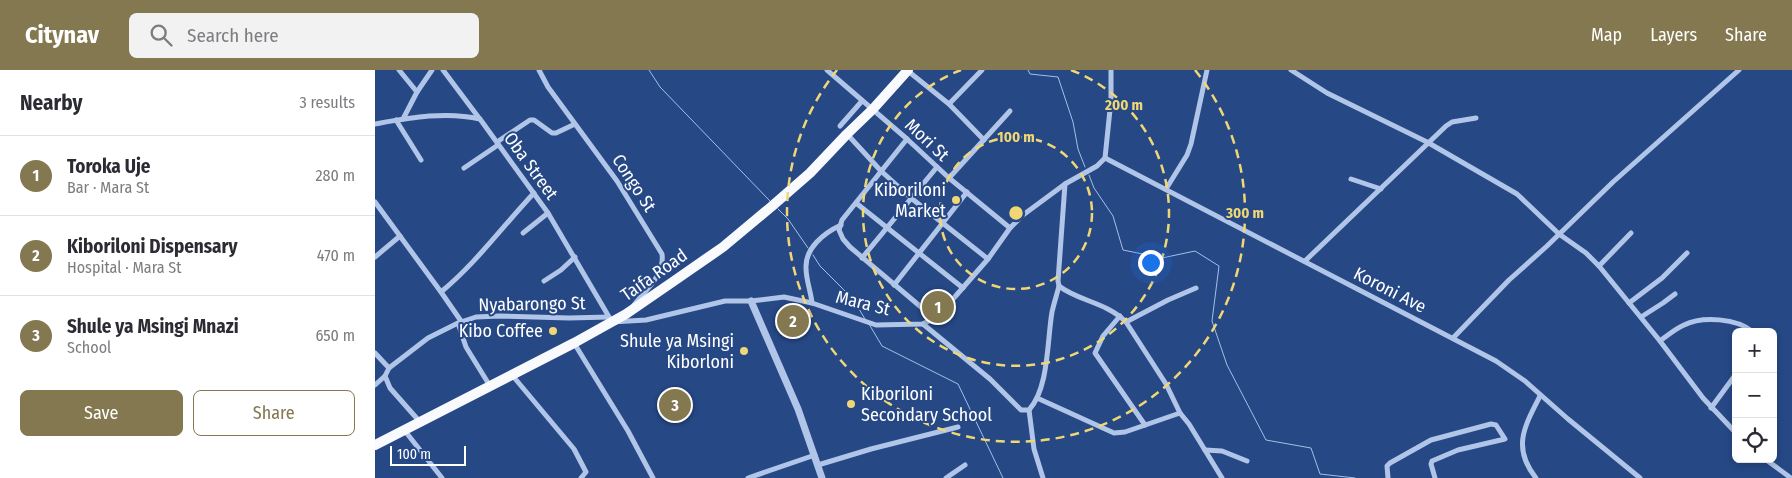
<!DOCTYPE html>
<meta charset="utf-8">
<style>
:root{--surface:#fff;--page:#f2f2f3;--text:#2b2b33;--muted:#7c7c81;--line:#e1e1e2;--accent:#847851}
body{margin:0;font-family:"Fira Sans Condensed",sans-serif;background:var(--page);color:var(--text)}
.controls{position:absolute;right:15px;bottom:15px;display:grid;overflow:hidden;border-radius:8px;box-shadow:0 2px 8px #0003}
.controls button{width:45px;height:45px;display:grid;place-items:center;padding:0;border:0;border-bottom:1px solid var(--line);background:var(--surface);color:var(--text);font:25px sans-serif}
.scale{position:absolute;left:15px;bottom:12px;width:76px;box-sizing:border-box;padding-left:5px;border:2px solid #fff;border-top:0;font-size:14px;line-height:18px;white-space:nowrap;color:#fff;-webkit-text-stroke:4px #264885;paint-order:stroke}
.you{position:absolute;left:775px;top:192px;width:18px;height:18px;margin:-12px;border:4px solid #fff;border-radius:50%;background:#1a73e8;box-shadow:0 0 0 8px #1a73e833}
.badge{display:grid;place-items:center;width:32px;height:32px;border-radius:50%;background:var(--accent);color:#fff;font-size:16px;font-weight:700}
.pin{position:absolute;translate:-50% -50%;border:2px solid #fff;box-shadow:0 1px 5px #0006}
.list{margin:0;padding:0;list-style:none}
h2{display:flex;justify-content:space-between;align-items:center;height:65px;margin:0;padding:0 20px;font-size:21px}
h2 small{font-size:16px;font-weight:400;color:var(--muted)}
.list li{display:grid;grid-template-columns:32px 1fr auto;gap:15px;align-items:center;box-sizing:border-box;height:80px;padding:0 20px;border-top:1px solid var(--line)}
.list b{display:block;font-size:19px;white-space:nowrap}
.list p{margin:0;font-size:16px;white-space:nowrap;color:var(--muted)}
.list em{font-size:16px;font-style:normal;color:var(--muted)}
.actions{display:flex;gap:10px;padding:15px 20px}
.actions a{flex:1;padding:11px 0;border:1px solid var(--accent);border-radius:8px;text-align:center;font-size:18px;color:var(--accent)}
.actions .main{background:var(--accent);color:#fff}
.icon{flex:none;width:28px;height:28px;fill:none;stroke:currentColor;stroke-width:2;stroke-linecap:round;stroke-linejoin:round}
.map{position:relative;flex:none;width:1417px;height:408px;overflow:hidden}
header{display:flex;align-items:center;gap:30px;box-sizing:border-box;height:70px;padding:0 25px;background:var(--accent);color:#fff}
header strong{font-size:24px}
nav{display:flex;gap:28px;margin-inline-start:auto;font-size:18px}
.search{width:350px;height:45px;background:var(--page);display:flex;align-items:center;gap:12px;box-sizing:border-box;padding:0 18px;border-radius:8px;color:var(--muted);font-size:19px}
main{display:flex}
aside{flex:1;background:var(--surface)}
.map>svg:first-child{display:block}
</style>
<header>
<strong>Citynav</strong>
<div class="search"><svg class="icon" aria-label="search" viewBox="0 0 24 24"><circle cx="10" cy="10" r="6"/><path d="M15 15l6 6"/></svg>Search here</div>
<nav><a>Map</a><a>Layers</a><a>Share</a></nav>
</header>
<main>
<aside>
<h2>Nearby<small>3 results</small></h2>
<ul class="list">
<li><span class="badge">1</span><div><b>Toroka Uje</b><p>Bar · Mara St</p></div><em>280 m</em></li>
<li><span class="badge">2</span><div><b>Kiboriloni Dispensary</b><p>Hospital · Mara St</p></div><em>470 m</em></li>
<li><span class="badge">3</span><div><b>Shule ya Msingi Mnazi</b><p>School</p></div><em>650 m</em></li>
</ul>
<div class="actions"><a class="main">Save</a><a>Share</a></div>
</aside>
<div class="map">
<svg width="1417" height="408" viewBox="0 0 1417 408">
<rect width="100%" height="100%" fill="#264885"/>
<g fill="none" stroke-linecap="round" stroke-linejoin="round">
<g stroke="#a5bfe8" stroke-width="1">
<polyline points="274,0 285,17 395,131"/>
<polyline points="653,0 655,4 683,7 698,52 703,79 710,97"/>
<polyline points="714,105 719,118 738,146 748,180 787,188 820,181 844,196 837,251 852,295 891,370 936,378 945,404 980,408"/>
<polyline points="403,139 413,149 433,178"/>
<polyline points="438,185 445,196 478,229 490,249"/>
<polyline points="494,254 507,276 583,314 628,408"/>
</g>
<g stroke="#b0c5e8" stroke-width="5">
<polyline points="24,0 42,22"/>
<polyline points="68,0 104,48"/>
<path d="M164,0L173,17L242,111L287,184C290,205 271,219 259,235"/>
<polyline points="452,0 532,69 574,108 635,158"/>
<polyline points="916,0 952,23 1052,72 1142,124 1184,164 1211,183 1224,196 1285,271 1328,328 1361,363"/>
<polyline points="533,1 574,34 609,70"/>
<polyline points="574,34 607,0"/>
<polyline points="28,49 42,22 57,0"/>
<polyline points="21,50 46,90"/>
<path d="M0,54C34,48 71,41 105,49L173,143L237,252L271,250L350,231H376L409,227L437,233L501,255L548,254L559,248L571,237L613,189L635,158L648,145L690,114L722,96L730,88L736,30V0"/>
<polyline points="465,56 487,31"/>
<polyline points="472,64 506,101 536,128 613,189"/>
<polyline points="532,69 467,150 464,160 468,169 475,177 559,248"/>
<polyline points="122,72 155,50 159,50 177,63 181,63 200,54"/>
<polyline points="730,88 1121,291 1150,311 1193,349 1265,408"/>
<polyline points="89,98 123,75"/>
<polyline points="574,108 635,41"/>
<polyline points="976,109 1006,119"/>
<path d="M690,114L683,211L684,216C703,231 731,232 751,252L791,314L805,343L814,354L847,408"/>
<polyline points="791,119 812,85 816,74 832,0"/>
<polyline points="0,132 66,222 86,251"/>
<polyline points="481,133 588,218"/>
<polyline points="148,163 173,143"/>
<polyline points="0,187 25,166"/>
<polyline points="487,188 562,97"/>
<polyline points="930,191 1071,56 1077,52 1101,48"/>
<polyline points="1224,196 1256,163"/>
<polyline points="169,211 186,200 200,187"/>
<polyline points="519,215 592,122"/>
<path d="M66,222C102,192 127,157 159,123"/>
<path d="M437,233C436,222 431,210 431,198C430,178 449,163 466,155"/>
<polyline points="1254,233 1287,208 1312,183"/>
<polyline points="745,246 728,266 720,283 770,355"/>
<polyline points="1266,247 1288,233 1300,224"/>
<polyline points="751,252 793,230 821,218"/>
<polyline points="83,253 91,277 115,316"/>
<path d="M548,254L615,309L646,340H654C674,318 672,271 677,242C679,233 682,224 684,216"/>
<polyline points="1078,268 1134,210 1172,176 1238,112 1364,0"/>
<path d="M1285,271C1293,265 1300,259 1309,255C1327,246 1362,248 1378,262"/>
<polyline points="199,273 253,361 278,408"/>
<polyline points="0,283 14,298"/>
<polyline points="137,305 199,379 211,402 206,408"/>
<polyline points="0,315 10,306"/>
<polyline points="662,328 739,363 750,362 805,343"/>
<polyline points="1336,338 1361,304"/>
<polyline points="654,340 659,379 668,408"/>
<polyline points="45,352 15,318 10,306 14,298 53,268 83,253 101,247 124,246 194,248 234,247"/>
<polyline points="30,361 67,408"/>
<polyline points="830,380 847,381 872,391"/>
<polyline points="1390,389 1416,408"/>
<polyline points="443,395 496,379 583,357"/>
<polyline points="373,408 440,385"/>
<polyline points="571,408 590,395"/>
<polyline points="1013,408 1012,396 1015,393 1056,370 1116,354 1121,355 1130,369 1083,380 1057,391 1056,394 1060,408"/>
<path d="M1161,408C1137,378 1149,357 1165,326"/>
</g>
<polyline stroke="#b0c5e8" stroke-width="7" points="376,231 423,339 447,408"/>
<polyline stroke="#f8fafe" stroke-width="10" points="0,375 199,273 251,244 299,211 348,177 396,137 435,103 472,64 498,39 533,0"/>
</g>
<g fill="none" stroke="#f0d776" stroke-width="2.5" stroke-dasharray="9 6">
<circle cx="641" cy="143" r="76"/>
<path d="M696 0A153 153 0 1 1 586 0"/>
<path d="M820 0A229 229 0 1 1 462 0"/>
</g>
<g fill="#f0d776" stroke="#264885" stroke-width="2">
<circle cx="581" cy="130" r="5"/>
<circle cx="178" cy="261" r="5"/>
<circle cx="369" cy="281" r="5"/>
<circle cx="476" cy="334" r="5"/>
</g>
<g text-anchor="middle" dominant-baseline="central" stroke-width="4" stroke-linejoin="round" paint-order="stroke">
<g font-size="18" fill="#fff" stroke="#264885">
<text transform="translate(552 70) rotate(43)">Mori St</text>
<text transform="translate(156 96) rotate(54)">Oba Street</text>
<text transform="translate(259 113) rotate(57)">Congo St</text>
<text transform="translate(279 205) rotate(-35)">Taifa Road</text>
<text transform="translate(1015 220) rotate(27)">Koroni Ave</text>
<text transform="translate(488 233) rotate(14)">Mara St</text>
<text transform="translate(157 234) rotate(-1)">Nyabarongo St</text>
</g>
<g font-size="18" fill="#fff" stroke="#264885" text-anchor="end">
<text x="571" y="120">Kiboriloni<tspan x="571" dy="21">Market</tspan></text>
<text x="168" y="261">Kibo Coffee</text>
<text x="359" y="271">Shule ya Msingi<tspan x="359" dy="21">Kiborloni</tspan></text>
<text x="486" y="324" text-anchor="start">Kiboriloni<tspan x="486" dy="21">Secondary School</tspan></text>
</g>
</g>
<circle cx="641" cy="143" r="8" fill="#f0d776" stroke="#264885" stroke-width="2.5"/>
<g font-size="15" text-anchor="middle" font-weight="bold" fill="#f0d776" stroke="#264885" stroke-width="4" stroke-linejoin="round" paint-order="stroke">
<text x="749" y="40">200 m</text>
<text x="641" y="72">100 m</text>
<text x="870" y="148">300 m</text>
</g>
</svg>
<div class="controls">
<button>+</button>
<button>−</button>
<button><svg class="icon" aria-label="locate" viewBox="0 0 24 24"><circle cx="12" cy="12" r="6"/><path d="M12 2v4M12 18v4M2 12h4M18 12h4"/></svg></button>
</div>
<div class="scale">100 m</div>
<div class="you"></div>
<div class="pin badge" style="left:563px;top:237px">1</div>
<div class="pin badge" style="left:418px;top:251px">2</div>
<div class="pin badge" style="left:300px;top:335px">3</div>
</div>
</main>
